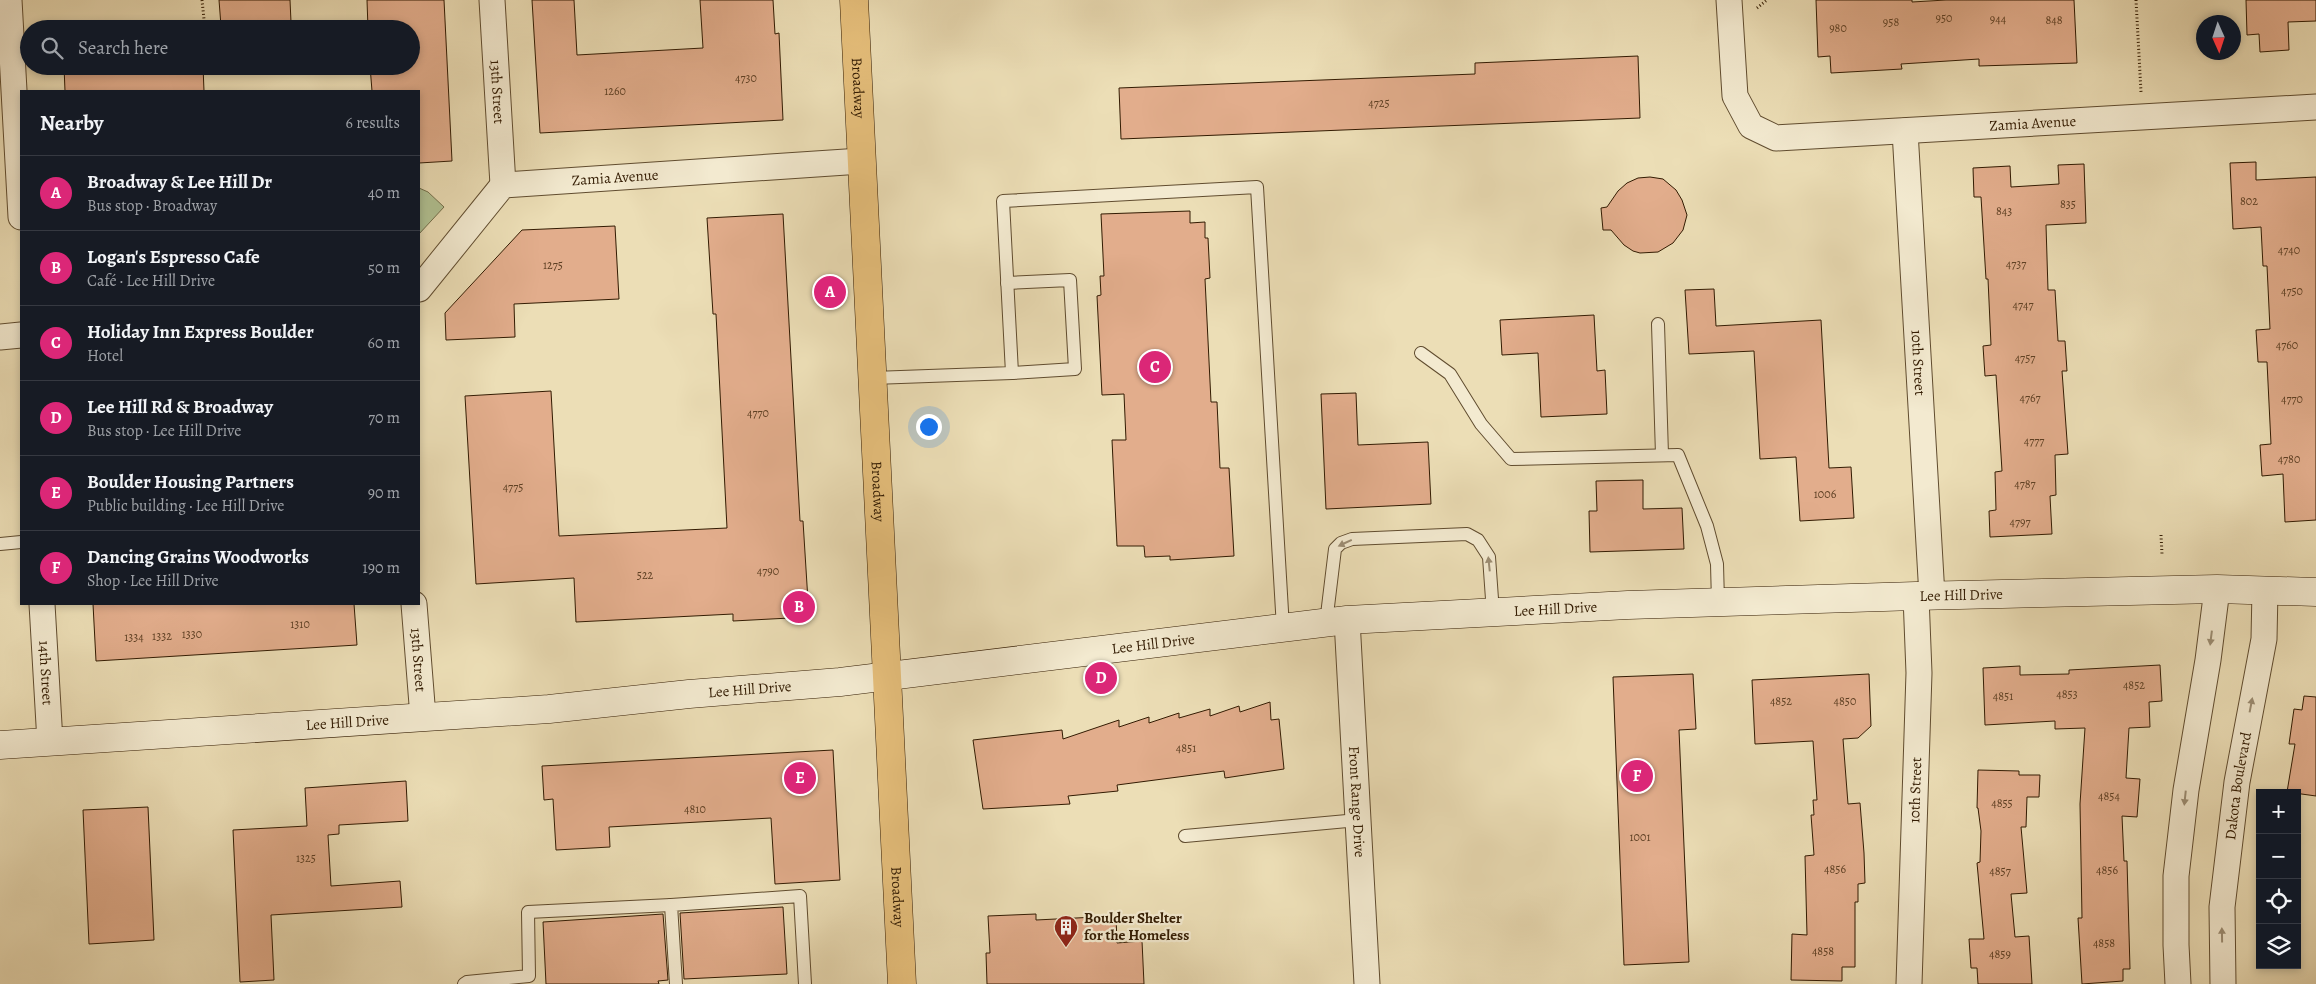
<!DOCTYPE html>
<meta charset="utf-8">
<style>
:root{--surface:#171b24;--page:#20242c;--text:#f1f3f6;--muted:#9ea1a6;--line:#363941;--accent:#db2777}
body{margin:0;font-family:Alegreya,serif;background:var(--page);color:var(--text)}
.controls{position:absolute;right:15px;bottom:15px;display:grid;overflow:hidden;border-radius:0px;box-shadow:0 2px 8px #0003}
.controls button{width:45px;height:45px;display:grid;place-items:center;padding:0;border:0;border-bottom:1px solid var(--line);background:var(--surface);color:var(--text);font:25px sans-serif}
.compass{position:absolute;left:2196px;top:15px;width:45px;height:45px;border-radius:50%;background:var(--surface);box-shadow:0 2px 8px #0003;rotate:177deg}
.you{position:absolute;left:928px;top:426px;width:18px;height:18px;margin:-12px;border:4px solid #fff;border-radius:50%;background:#1a73e8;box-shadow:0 0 0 8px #1a73e833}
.badge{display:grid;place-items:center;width:32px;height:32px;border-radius:50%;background:var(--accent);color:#fff;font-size:16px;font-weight:700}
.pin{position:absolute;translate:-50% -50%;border:2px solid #fff;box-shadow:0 1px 5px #0006}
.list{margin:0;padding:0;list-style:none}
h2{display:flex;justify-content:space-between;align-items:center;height:65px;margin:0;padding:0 20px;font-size:21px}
h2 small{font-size:16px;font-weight:400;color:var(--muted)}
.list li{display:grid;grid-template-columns:32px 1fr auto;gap:15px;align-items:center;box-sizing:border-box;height:75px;padding:0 20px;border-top:1px solid var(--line)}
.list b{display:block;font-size:19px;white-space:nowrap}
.list p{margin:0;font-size:16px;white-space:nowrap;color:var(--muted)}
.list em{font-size:16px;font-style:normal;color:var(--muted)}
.icon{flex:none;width:28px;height:28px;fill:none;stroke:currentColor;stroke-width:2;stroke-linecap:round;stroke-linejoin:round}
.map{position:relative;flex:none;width:2316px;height:984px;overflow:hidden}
.search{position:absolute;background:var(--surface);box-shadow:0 2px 8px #0003;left:20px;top:20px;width:400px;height:55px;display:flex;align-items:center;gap:12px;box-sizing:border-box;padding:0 18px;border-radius:28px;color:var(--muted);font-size:19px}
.panel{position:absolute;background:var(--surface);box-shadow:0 2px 8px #0003;left:20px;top:90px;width:400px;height:515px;border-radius:0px}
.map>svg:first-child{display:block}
</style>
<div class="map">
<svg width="2316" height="984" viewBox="0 0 2316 984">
<rect width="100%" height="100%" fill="#ecdeb6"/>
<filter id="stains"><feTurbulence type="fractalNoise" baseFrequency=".004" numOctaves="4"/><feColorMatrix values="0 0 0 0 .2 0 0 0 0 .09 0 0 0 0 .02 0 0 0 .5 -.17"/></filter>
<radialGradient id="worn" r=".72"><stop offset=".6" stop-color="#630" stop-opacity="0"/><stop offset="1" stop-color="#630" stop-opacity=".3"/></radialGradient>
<polygon fill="#b1c293" stroke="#726e4a" points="419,188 428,192 444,207 419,234"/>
<g fill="#e2ad8c" stroke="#321b02">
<polygon points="219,0 290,0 291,22 221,26"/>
<polygon points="367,0 444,0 452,161 419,163 419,91 372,91 370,66 411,66 411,29 368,29"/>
<polygon points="532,0 574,0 577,55 703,48 700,0 773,0 775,34 779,33 783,120 540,133"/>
<polygon points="1816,0 1912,0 1912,2 1946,0 2074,0 2077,63 1979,66 1979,59 1901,64 1902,69 1831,73 1830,56 1818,57"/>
<polygon points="2246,0 2316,0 2316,21 2288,22 2289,50 2260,52 2259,34 2247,35"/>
<polygon points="1638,56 1640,118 1121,139 1119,88 1475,74 1475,63"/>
<polygon points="64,66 203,66 204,91 65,91"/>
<polygon points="2256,162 2256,180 2316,177 2316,520 2285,522 2283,474 2262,476 2260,445 2271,444 2267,362 2258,362 2256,330 2270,329 2267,266 2263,266 2261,227 2233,229 2230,163"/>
<polygon points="2084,164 2086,223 2046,225 2048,290 2055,290 2058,341 2065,341 2067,371 2062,371 2068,454 2055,455 2056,495 2050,496 2052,534 1990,537 1989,511 1996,510 1995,472 2002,471 1996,375 1985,376 1983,346 1991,345 1988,279 1986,279 1981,197 1974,197 1973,168 2010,166 2011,187 2059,184 2058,165"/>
<polygon points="1650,177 1663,179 1676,190 1682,200 1687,215 1683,230 1673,243 1658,252 1640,253 1633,251 1624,245 1611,230 1603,230 1601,208 1607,207 1618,191 1627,183 1638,178"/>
<polygon points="1190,211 1190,223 1205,222 1205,238 1208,238 1210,278 1205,279 1211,402 1217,402 1220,468 1229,468 1234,556 1170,560 1170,556 1145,557 1144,546 1117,546 1112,440 1126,440 1124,394 1102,395 1097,296 1101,295 1100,276 1104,276 1101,214"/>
<polygon points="783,214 800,521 803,521 809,617 733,621 733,614 576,622 574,578 476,584 465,396 551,391 559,536 727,528 716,314 713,314 707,218"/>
<polygon points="615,226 619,299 514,304 515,337 446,340 445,313 522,230"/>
<polygon points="1714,289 1716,326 1821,320 1829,468 1851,467 1854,518 1800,521 1796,457 1760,459 1754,351 1689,354 1685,290"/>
<polygon points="1594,315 1597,371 1605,370 1607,414 1541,417 1538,353 1502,355 1500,320"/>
<polygon points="1356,393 1358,445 1428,442 1431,504 1326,509 1321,394"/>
<polygon points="1643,480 1643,509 1682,508 1684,549 1590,552 1589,511 1597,511 1596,481"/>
<polygon points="93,604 354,604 357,645 96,661"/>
<polygon points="2160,665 2162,701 2149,702 2150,727 2129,728 2126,778 2140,779 2137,817 2122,816 2124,861 2127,861 2130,969 2123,969 2123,981 2082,984 2078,918 2082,918 2080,804 2085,728 2055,729 2055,721 1985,725 1983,668 2020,666 2020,675 2069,674 2069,670"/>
<polygon points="1693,674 1696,729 1679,730 1689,962 1624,965 1613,677"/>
<polygon points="1869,674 1871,726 1858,738 1843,739 1848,804 1860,803 1864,853 1865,883 1858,884 1858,902 1855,902 1855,967 1842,967 1842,981 1791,980 1792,934 1807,935 1805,856 1814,855 1811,815 1814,815 1813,800 1817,800 1813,741 1755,744 1752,680"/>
<polygon points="2304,696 2316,697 2316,796 2287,792 2295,744 2289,744 2294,709 2302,710"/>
<polygon points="1270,702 1271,720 1279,719 1284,769 1225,778 1224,771 1117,785 1118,791 1068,796 1070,804 983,809 973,740 1062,730 1063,739 1119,720 1119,727 1149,717 1149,723 1179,713 1179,718 1210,709 1210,716 1239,706 1240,712"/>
<polygon points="833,750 840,880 775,884 771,818 609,827 610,847 556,850 553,799 544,800 542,766"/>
<polygon points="1978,770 2019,771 2019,775 2040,775 2039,797 2027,797 2026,827 2021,827 2027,893 2011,894 2015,937 2029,936 2032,984 1978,984 1977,968 1971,968 1969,939 1984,939 1977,863 1980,862 1981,831 1978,808 1977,808"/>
<polygon points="406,781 408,821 339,825 339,834 328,835 331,886 400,881 402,907 271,915 274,980 240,982 233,830 307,826 305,788"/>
<polygon points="148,807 154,940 89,944 83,810"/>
<polygon points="783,907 787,974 684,979 680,913"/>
<polygon points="663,914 668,980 658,981 659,984 546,984 543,922"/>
<polygon points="1036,914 1036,920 1116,916 1117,943 1142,941 1144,984 987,984 986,953 990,953 988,916"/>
</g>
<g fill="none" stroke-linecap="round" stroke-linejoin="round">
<g stroke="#604c2f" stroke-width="14">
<g id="lane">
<polyline points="1007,283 1070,280 1075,369 1012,373"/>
<polyline points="1658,324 1662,455"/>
<polyline points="1421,353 1450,374 1481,424 1511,459 1678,455 1707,526 1717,564 1718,602"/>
<polyline points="873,378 1012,373 1003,201 1257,187 1283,628"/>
<polyline points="0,544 21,542"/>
<polyline points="1326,623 1335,549 1341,543 1352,539 1467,534 1478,540 1489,557 1493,613"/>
<polyline points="1185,836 1358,820"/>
<polyline points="464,984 467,982 529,976 528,912 671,905"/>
<polyline points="676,984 671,905 800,896 805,984"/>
</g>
</g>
<g stroke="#604c2f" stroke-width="27">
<g id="street">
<polyline points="9,0 21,217"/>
<path id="s1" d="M492,0L503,185"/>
<path id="s2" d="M1729,0L1735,96L1751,126L1776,138L2316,107"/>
<path id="s3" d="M1905,131L1932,596"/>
<path id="s4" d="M419,289L503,185L861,161"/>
<polyline points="0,337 21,335"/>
<path id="s5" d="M42,604L50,742"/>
<path id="s6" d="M414,604L423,717"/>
<path id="s7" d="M1347,620L1367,984"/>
<path id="s8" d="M1909,984L1919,673L1916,596"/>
<polyline points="2178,984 2176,945 2176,876 2186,790 2208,660 2217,589"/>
<path id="s9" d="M2223,984L2222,907L2237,782L2264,639L2265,590"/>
</g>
</g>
<g stroke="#321b02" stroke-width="29">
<g id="secondary">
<path id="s10" d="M0,745L549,709L689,694L840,682L1347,620L1628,605L1916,596L2217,589L2316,592"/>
</g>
</g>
<g stroke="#321b02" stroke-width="29">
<g id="primary">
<path id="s11" d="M854,0L902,984"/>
</g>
</g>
<g stroke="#321b02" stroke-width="3" stroke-dasharray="1 2.5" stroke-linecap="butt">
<polyline points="202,0 205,29"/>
<polyline points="2136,0 2141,92"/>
<polyline points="1757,8 1767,0"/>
<polyline points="2161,535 2162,554"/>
</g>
<use href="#lane" stroke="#f3ead0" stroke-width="12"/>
<use href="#street" stroke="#f3ead0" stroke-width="25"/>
<use href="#secondary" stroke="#f3ead0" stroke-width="28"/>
<use href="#primary" stroke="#e6bf7b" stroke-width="28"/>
</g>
<defs><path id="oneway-solid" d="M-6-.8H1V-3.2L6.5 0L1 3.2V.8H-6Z" transform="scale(1.25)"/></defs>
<g fill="#9c8d73">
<use href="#oneway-solid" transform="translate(1345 543) rotate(155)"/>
<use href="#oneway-solid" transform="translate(1489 564) rotate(-96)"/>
<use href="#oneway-solid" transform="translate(2211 638) rotate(97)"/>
<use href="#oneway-solid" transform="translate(2251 705) rotate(-79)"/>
<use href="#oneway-solid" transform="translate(2185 798) rotate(96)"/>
<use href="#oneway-solid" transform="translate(2222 935) rotate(-91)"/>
</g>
<defs>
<g id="building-pin" transform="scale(1.25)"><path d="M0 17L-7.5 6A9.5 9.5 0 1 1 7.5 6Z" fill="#8f2418" stroke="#f3ead0"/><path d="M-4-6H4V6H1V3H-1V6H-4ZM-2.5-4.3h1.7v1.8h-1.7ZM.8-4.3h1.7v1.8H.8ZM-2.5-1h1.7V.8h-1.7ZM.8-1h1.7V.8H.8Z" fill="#fff"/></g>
</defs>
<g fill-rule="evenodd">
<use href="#building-pin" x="1066" y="927"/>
</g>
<g text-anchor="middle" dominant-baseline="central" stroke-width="4.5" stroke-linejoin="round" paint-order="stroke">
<g font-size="12" fill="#5e4024">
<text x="1944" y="18">950</text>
<text x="1998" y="19">944</text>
<text x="2054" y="20">848</text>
<text x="1891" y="22">958</text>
<text x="1838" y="28">980</text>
<text x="746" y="78">4730</text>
<text x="615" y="91">1260</text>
<text x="1379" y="103">4725</text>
<text x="2249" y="201">802</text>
<text x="2068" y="204">835</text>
<text x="2004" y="211">843</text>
<text x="2289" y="250">4740</text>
<text x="2016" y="264">4737</text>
<text x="553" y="265">1275</text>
<text x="2292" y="291">4750</text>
<text x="2023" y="305">4747</text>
<text x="2287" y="345">4760</text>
<text x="2025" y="358">4757</text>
<text x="2030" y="398">4767</text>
<text x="2292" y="399">4770</text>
<text x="758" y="413">4770</text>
<text x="2034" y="441">4777</text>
<text x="2289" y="459">4780</text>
<text x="2025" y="484">4787</text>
<text x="513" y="487">4775</text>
<text x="1825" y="494">1006</text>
<text x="2020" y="522">4797</text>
<text x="768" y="571">4790</text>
<text x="645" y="575">522</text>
<text x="300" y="624">1310</text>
<text x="192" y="634">1330</text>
<text x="162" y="636">1332</text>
<text x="134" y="637">1334</text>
<text x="2134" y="685">4852</text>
<text x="2067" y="694">4853</text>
<text x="2003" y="696">4851</text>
<text x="1781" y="701">4852</text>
<text x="1845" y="701">4850</text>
<text x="1186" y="748">4851</text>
<text x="2109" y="796">4854</text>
<text x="2002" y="803">4855</text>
<text x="695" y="809">4810</text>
<text x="1640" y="837">1001</text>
<text x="306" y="858">1325</text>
<text x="1835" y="869">4856</text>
<text x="2107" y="870">4856</text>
<text x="2000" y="871">4857</text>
<text x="2104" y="943">4858</text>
<text x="1823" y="951">4858</text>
<text x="2000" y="954">4859</text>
</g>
<g font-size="15" fill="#321b02" stroke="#f3ead0">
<text stroke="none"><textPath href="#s11" startOffset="88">Broadway</textPath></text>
<text stroke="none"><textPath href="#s1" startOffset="92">13th Street</textPath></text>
<text stroke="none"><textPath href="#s2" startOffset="415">Zamia Avenue</textPath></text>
<text stroke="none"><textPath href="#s4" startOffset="246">Zamia Avenue</textPath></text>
<text stroke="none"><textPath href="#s3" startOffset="232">10th Street</textPath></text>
<text stroke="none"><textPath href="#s11" startOffset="492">Broadway</textPath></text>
<text stroke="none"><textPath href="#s10" startOffset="1968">Lee Hill Drive</textPath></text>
<text stroke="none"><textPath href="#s10" startOffset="1562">Lee Hill Drive</textPath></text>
<text stroke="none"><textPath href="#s10" startOffset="1158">Lee Hill Drive</textPath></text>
<text stroke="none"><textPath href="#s6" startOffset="56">13th Street</textPath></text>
<text stroke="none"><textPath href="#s5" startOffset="69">14th Street</textPath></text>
<text stroke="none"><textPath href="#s10" startOffset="752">Lee Hill Drive</textPath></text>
<text stroke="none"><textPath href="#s10" startOffset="348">Lee Hill Drive</textPath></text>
<text stroke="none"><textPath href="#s9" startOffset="199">Dakota Boulevard</textPath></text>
<text stroke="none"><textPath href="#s8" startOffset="194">10th Street</textPath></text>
<text stroke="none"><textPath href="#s7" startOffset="182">Front Range Drive</textPath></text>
<text stroke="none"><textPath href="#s11" startOffset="898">Broadway</textPath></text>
</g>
<g font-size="15" font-weight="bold" fill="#321b02" stroke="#f3ead0" text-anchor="start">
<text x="1084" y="918">Boulder Shelter<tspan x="1084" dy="17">for the Homeless</tspan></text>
</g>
</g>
<rect width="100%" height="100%" filter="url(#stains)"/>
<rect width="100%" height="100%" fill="url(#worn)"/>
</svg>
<div class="controls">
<button>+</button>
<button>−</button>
<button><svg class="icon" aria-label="locate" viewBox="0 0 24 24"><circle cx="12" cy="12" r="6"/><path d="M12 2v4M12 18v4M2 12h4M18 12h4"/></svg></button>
<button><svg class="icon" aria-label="layers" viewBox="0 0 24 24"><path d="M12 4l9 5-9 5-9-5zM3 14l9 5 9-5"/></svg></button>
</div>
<svg class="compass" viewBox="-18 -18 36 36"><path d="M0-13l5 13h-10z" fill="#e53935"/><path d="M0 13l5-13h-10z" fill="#9ea1a6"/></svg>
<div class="you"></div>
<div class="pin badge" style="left:830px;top:292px">A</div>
<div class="pin badge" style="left:799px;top:607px">B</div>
<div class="pin badge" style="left:1155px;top:367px">C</div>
<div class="pin badge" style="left:1101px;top:678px">D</div>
<div class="pin badge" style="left:800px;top:778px">E</div>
<div class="pin badge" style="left:1637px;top:776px">F</div>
<div class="search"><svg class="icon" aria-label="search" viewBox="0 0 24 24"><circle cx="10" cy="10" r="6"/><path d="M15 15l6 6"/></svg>Search here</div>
<section class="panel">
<h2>Nearby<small>6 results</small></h2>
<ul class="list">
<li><span class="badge">A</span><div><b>Broadway &amp; Lee Hill Dr</b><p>Bus stop · Broadway</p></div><em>40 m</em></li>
<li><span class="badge">B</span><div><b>Logan's Espresso Cafe</b><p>Café · Lee Hill Drive</p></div><em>50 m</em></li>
<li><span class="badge">C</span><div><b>Holiday Inn Express Boulder</b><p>Hotel</p></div><em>60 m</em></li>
<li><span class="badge">D</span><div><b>Lee Hill Rd &amp; Broadway</b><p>Bus stop · Lee Hill Drive</p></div><em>70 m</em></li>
<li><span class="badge">E</span><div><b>Boulder Housing Partners</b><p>Public building · Lee Hill Drive</p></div><em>90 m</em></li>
<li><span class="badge">F</span><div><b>Dancing Grains Woodworks</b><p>Shop · Lee Hill Drive</p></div><em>190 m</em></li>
</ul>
</section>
</div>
